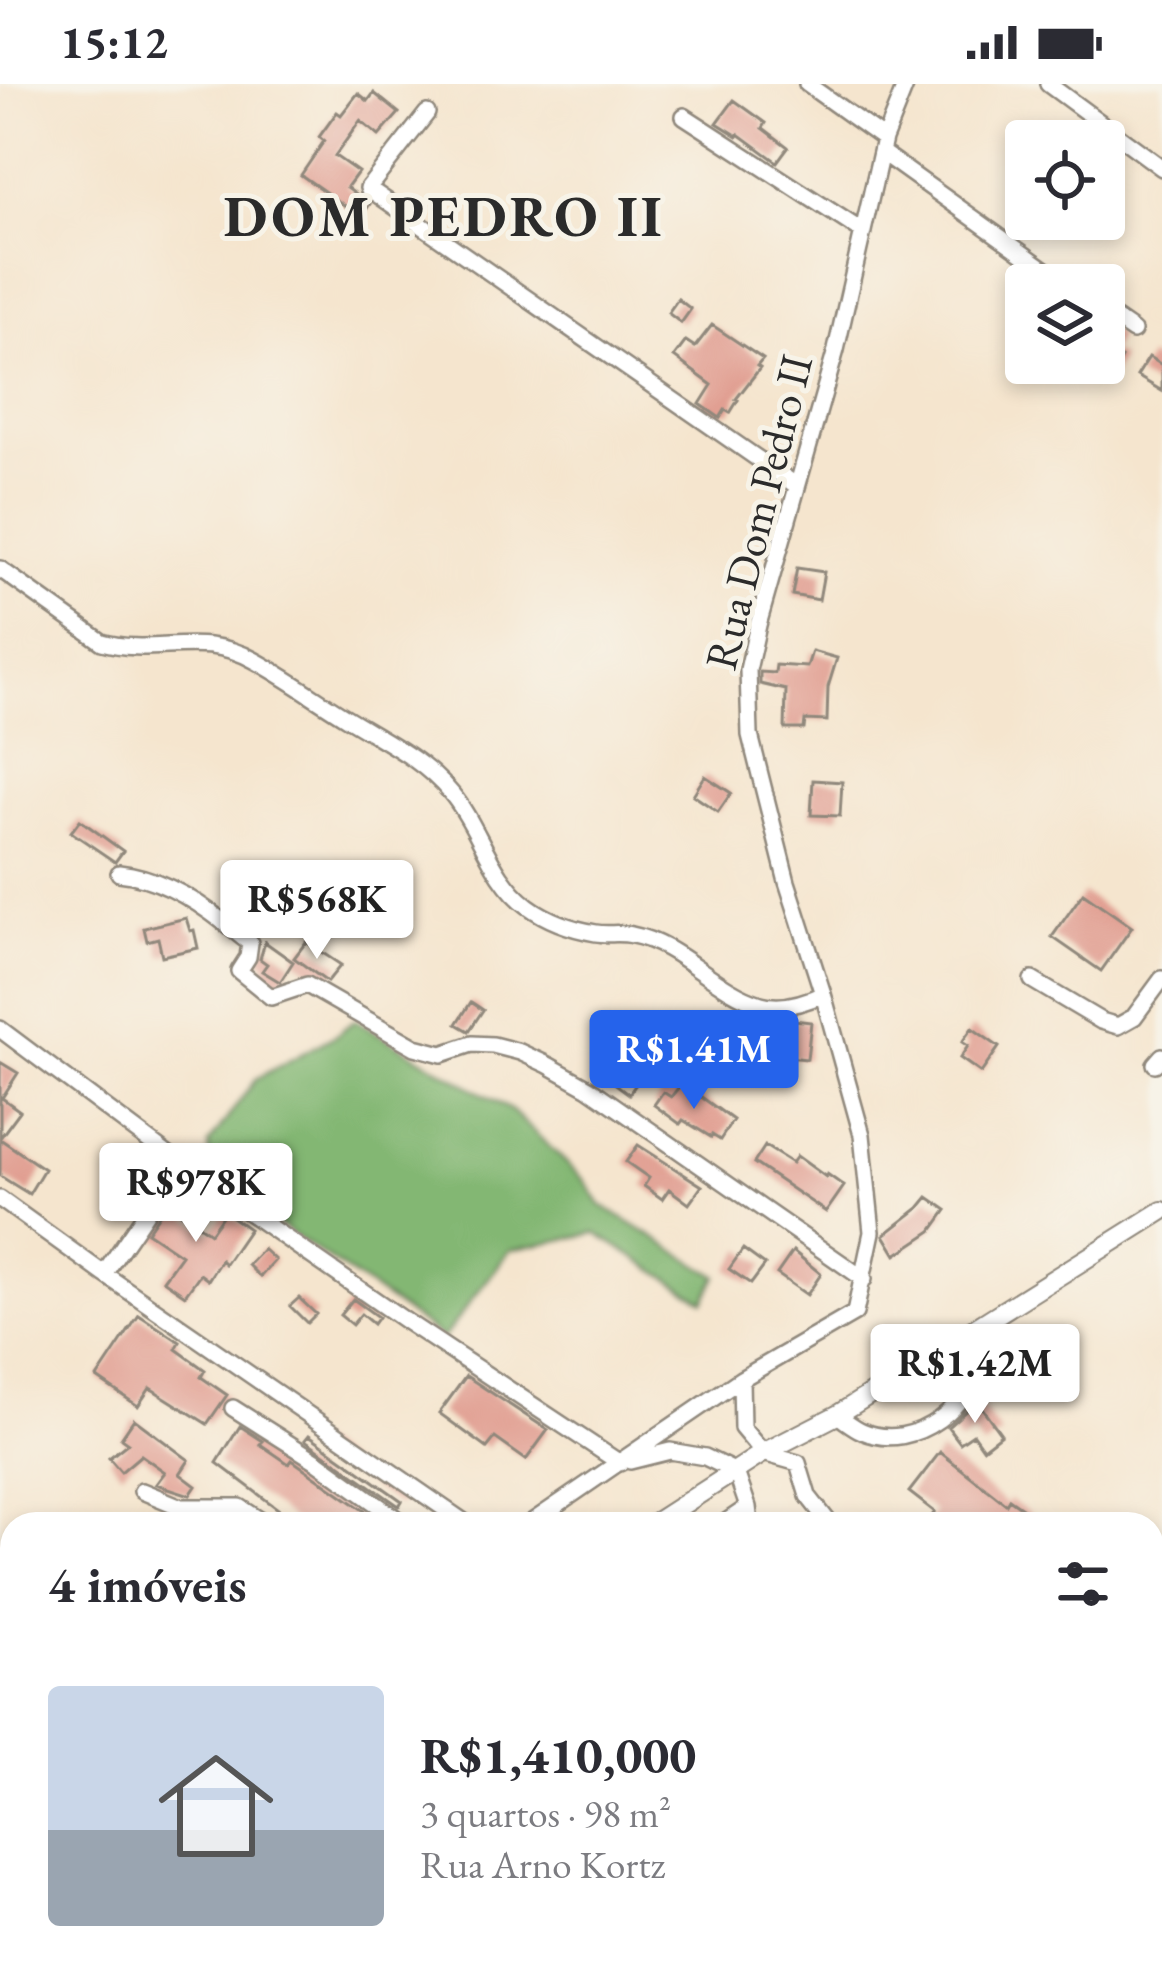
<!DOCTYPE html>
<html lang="pt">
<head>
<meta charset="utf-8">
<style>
	body { margin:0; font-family:"EB Garamond",serif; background:#f2f2f3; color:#2b2b33; height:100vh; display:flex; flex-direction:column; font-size:45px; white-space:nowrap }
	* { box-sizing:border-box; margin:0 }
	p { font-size:39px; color:#7c7c81 }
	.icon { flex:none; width:66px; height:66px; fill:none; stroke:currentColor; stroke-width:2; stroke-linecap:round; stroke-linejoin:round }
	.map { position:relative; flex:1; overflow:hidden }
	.drawer { position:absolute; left:0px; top:1428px; width:1164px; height:468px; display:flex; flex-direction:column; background:#fff; border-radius:36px 36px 0 0; box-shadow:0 6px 18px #0003 }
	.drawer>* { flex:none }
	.fabs { position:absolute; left:1005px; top:36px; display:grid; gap:24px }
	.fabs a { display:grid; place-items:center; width:120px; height:120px; border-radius:12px; background:#fff; box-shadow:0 6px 18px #0003; font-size:60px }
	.price { position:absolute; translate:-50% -102px; padding:0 27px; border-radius:12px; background:#fff; color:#222; font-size:39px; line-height:78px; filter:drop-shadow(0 3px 6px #0008) }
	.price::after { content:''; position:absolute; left:50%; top:72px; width:36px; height:27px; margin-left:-18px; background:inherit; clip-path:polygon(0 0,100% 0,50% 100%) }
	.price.on { background:#2563eb; color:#fff }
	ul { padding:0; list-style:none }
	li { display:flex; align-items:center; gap:36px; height:300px; padding:0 48px }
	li+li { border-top:3px solid #e1e1e2 }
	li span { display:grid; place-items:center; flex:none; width:336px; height:240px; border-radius:12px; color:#555 }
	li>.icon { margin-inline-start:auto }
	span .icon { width:144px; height:144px; fill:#fffc; stroke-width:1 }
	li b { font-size:51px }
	h2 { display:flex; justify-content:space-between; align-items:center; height:144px; padding:0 48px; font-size:51px }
	.status { display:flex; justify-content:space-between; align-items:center; height:84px; padding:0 60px; background:#fff; direction:ltr }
	.status svg { height:33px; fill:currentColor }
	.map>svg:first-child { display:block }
	.forest { fill:#83b773; stroke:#57714f; stroke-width:3 }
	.building { fill:#e19f92 }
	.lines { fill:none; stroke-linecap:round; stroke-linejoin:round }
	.minor-casing { stroke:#90887c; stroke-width:20 }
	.major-casing { stroke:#90887c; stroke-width:22 }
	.minor { stroke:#fff; stroke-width:15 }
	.major { stroke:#fff; stroke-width:18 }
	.labels { text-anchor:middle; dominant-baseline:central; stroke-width:10; stroke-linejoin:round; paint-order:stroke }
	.street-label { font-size:45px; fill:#2b2b2b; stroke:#f7f3e8 }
	.district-label { font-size:57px; font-weight:bold; letter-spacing:3px; fill:#2b2b2b; stroke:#f7f3e8 }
</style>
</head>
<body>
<div class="status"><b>15:12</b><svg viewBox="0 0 49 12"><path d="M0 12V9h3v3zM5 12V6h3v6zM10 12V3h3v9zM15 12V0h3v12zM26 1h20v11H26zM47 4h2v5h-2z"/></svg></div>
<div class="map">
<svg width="1162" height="1896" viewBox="0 0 1162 1896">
	<rect width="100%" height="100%" fill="#f7f3e8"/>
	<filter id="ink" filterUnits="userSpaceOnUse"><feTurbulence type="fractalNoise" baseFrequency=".00833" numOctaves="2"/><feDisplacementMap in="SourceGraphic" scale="24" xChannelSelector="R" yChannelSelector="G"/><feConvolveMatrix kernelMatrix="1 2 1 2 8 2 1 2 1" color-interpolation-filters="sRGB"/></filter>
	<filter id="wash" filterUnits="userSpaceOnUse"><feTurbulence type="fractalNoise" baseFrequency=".004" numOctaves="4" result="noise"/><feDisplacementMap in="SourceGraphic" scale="48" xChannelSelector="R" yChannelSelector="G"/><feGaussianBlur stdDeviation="2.7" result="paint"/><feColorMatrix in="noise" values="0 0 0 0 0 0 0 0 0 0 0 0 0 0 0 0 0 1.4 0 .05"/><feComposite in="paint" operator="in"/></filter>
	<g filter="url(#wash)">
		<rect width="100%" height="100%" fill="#f5e5ce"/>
		<path class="forest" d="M355,936L512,1027L585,1097L601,1121L717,1192L704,1217L596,1149L510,1166L443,1254L210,1093L209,1060L256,995L336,951Z"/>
		<g id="blocks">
			<path class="building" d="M358,9L368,17L374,9L399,29L379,52L360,37L335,72L358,88L347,103L370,120L361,133L301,91L324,57L319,53L337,28L341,31Z
				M734,16L766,39L763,44L788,63L777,78L739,50L738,52L717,39Z
				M678,215L691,225L681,239L668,229Z
				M712,241L763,275L757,282L760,284L736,315L738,316L730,329L725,326L720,334L700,320L712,301L674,273L686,257L695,263Z
				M1104,242L1119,252L1110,268L1121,274L1113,289L1104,284Z
				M1149,273L1162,281V307L1137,292Z
				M797,484L824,488L819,516L792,511Z
				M812,567L837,574L828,603L827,637L805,636L804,645H785L786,606L760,600V588L775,589L776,581L807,583Z
				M705,692L731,709L718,728L693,711Z
				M813,696L842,698L840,732L811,731Z
				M80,736L123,767L115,778L71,748Z
				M373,787L407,811L397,824L364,797Z
				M1083,809L1132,843L1101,887L1052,853Z
				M186,834L190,847L194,846L198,864L162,872L158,854L147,857L144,844Z
				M265,858L293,878L280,898L262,887L267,880L260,875Z
				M306,858L341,881L327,898L294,874Z
				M471,918L483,926L469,947L457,940Z
				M777,934L811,938L807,975L788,973L790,954L775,952Z
				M972,944L999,963L981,989L960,974L968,962L962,958Z
				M631,974L647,985L629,1010L610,996L621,980L625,983Z
				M0,978L18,989L2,1014L20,1027L0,1054Z
				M682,999L733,1036L720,1056L712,1051L711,1053L683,1036L680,1040L654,1021L663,1008L671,1013Z
				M0,1055L44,1085L29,1110L0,1092Z
				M638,1061L702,1102L689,1120L669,1105L662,1115L644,1102L649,1094L626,1078Z
				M765,1062L792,1079L797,1072L826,1093L827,1090L844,1102L826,1128L754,1079Z
				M928,1113L947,1126L932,1147L896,1171L884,1151L919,1124Z
				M167,1119L210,1149L225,1128L249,1145L225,1180L221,1176L208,1196L200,1190L185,1211L163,1196L181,1171L147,1148Z
				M263,1165L275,1176L260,1193L248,1181Z
				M743,1165L765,1181L751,1200L729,1185Z
				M793,1167L821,1190L807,1211L777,1190Z
				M299,1214L316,1230L307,1239L290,1222Z
				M353,1215L378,1233L373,1240L361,1230L352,1241L340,1231Z
				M139,1231L180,1258L176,1265L205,1286L201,1293L227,1311L207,1340L150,1304L138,1322L97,1294Z
				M466,1292L548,1346L526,1376L495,1354L487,1364L439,1329Z
				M977,1317L1001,1350L983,1364L973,1350L960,1359L948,1343Z
				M134,1335L189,1376L180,1390L196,1402L190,1411L156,1400L165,1388L141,1371L121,1388L109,1374L128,1359L121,1354Z
				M240,1342L263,1357L260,1360L289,1380L292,1376L383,1440H298L217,1379Z
				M309,1351L402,1417L399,1422L305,1356Z
				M940,1368L1006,1420L1009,1415L1045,1440H925L935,1428L909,1408Z
				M12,1616V1698L0,1715V1633Z
				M601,1884H683L675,1896H618Z
				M815,1884H854L845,1896H806Z
				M979,1884H1057L1049,1896H971Z"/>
		</g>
	</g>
	<g filter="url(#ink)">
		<use href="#blocks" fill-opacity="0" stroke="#90887c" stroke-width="3"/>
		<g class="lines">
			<defs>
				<path id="minor" d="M807,0L884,55
					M1048,0L1162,84
					M427,29L368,104L797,402
					M684,32L863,148
					M881,68L1067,201
					M1104,227L1133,247
					M0,485L102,558C155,573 200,546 254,576C286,593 316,615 347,634C384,657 423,675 451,709C480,743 490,794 528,822C547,836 572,845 596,849C608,851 620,848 632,851C680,860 714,906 761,920C782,926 804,919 823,910
					M119,789C158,793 196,816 226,840C234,846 241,853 250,859L248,873L239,887L271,913L307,901L415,963L442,970L472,960L493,961L520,968L548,981L589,1004L864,1195
					M1032,896L1101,937L1118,942L1134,933L1162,895
					M0,945L196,1092L407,1238L620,1379
					M1155,980L1162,972
					M0,1115L104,1190L467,1440
					M104,1190L180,1079
					M741,1295L742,1344L763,1369L798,1379L808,1412L830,1440
					M233,1324L318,1378L404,1440
					M837,1331C845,1336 853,1343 862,1347C916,1370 973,1319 985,1268C987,1259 986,1248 986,1239
					M630,1377L670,1367L705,1373L736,1388L748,1423L750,1440
					M142,1407L181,1423H240L266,1440
					M529,1440L741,1295L855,1229L872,1148L862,1051L823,910L787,798L750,651L748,586L758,541L836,266L884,55L906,0
					M723,1440L748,1423
					M1152,1691L1162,1697
					M0,1843L12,1834
					M1152,1875L1162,1882
					M575,1884L592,1896
					M871,1884L888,1896
					M127,1896L136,1884
					M546,1896L554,1884"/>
				<path id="major" d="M653,1440L763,1369L837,1331L1162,1127
					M34,1896L48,1884"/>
			</defs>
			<use href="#minor" class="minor-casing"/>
			<use href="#major" class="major-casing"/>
			<use href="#minor" class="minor"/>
			<use href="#major" class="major"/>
		</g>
	</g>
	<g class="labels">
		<g class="street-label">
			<text transform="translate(758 428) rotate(-76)">Rua Dom Pedro II</text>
		</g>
		<g class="district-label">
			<text x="444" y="132">DOM PEDRO II</text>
		</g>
	</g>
</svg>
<div class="fabs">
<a><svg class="icon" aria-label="locate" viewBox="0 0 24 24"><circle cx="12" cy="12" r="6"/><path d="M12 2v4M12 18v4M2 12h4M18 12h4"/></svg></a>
<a><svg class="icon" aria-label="layers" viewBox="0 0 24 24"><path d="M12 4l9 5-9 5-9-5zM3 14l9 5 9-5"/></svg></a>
</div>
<b class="price" style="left:317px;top:878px">R$568K</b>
<b class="price on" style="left:694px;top:1028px">R$1.41M</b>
<b class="price" style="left:196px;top:1161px">R$978K</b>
<b class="price" style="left:975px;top:1342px">R$1.42M</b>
<section class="drawer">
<h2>4 imóveis<svg class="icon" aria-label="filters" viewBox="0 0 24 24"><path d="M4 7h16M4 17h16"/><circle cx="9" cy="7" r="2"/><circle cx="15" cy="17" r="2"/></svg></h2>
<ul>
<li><span style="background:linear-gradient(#c9d6e8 60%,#9aa5b1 0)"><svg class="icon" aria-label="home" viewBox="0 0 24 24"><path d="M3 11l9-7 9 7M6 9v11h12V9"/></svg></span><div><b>R$1,410,000</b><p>3 quartos · 98 m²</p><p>Rua Arno Kortz</p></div></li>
</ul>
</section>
</div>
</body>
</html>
